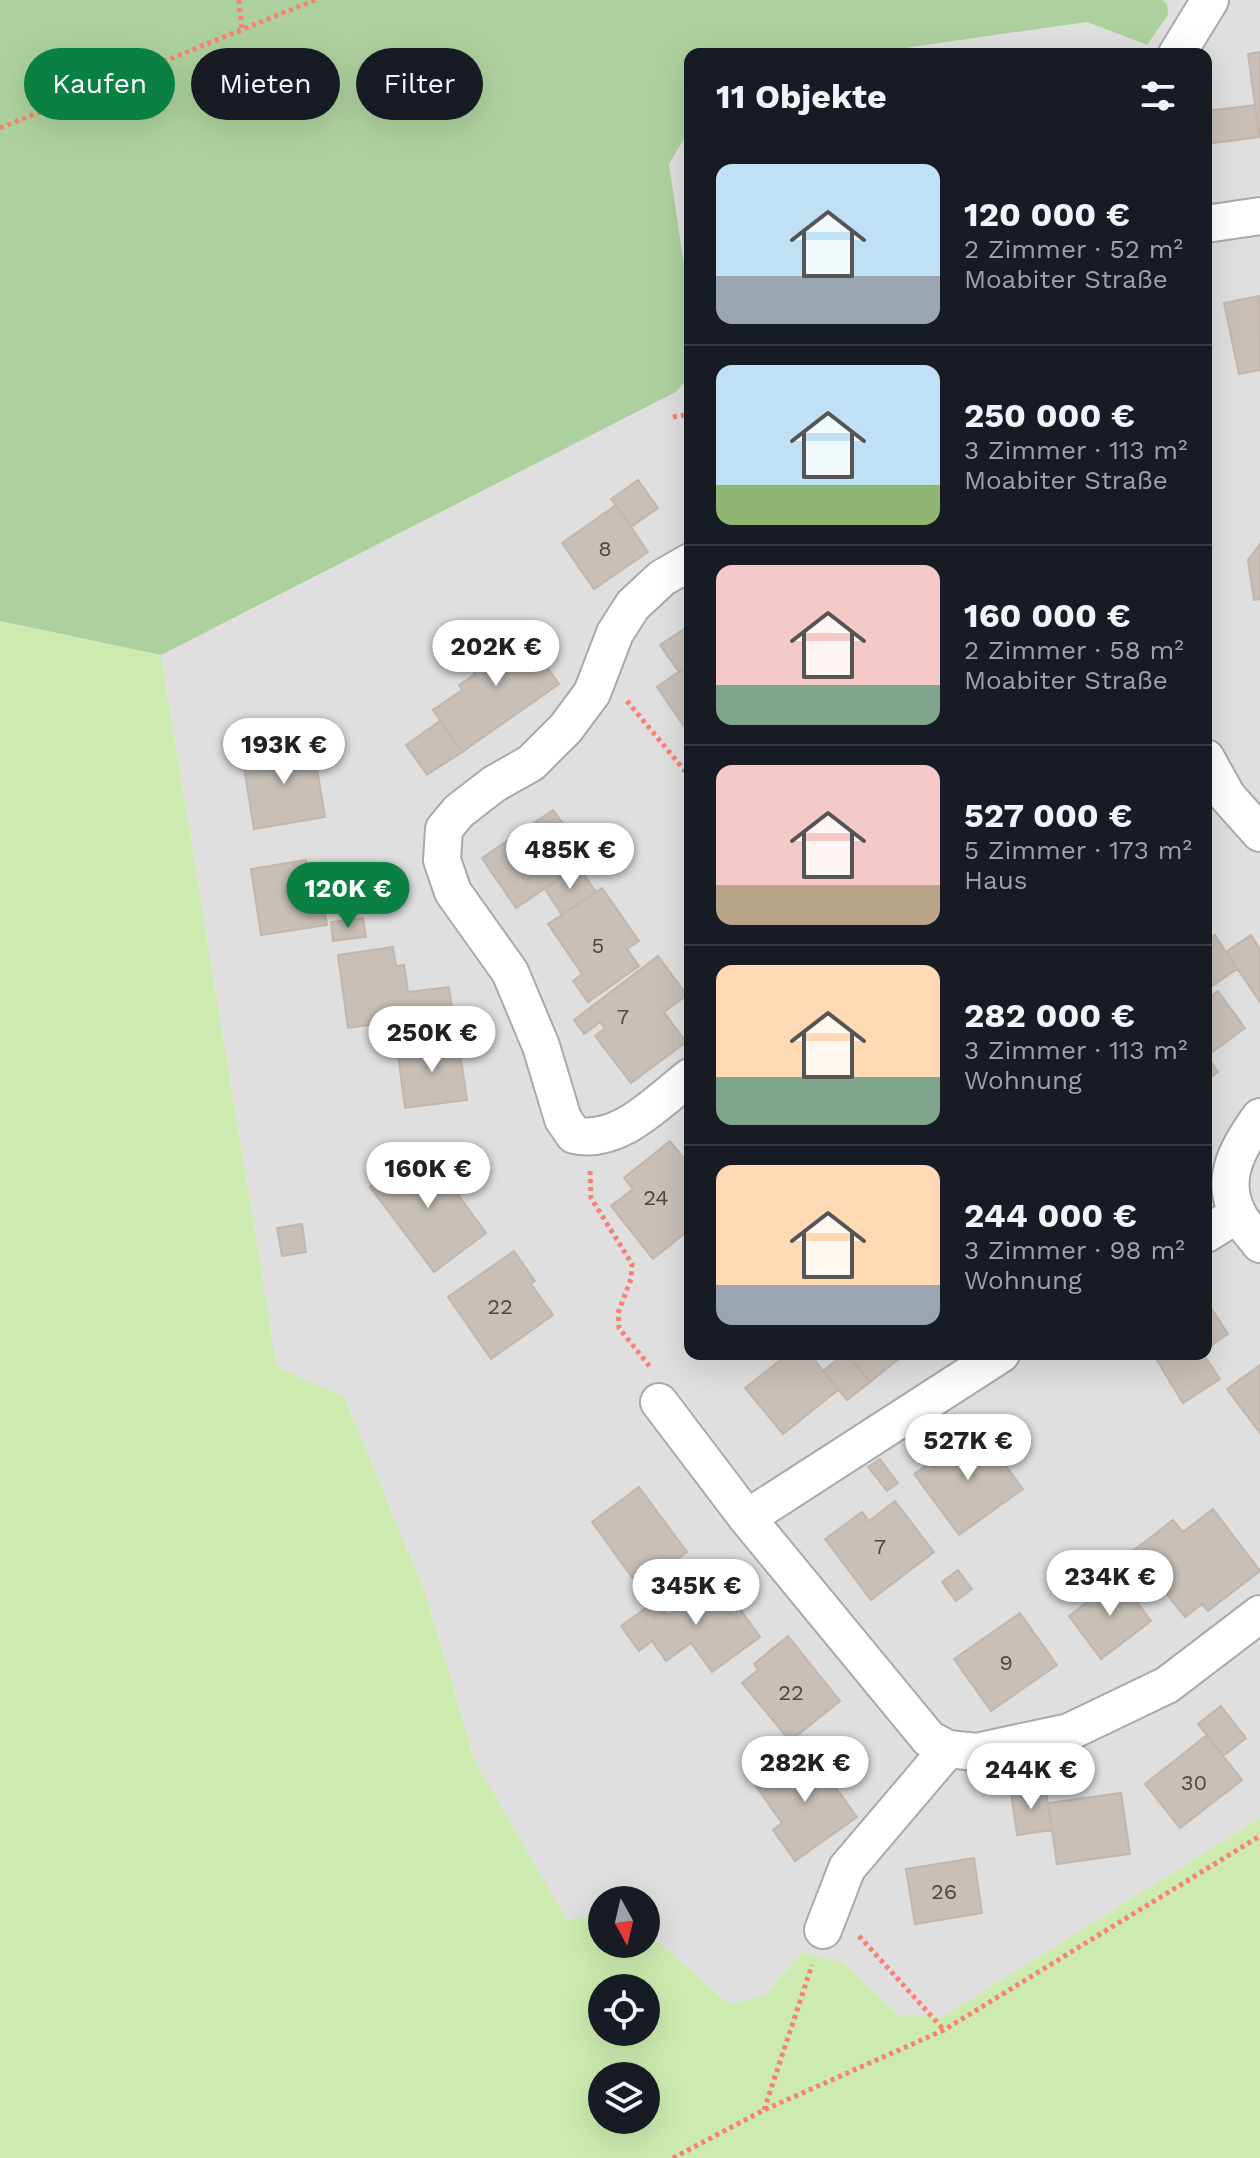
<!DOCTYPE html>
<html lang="de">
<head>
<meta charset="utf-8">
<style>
	body { margin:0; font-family:"Work Sans",sans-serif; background:#242831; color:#f1f3f6; height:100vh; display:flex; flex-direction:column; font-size:30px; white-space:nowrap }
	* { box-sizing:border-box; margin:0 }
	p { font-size:26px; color:#9ea1a6 }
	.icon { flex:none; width:44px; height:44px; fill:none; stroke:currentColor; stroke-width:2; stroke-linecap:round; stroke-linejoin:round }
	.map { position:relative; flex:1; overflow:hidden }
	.panel { position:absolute; left:684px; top:48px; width:528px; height:1312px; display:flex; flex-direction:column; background:#171b24; border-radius:16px; box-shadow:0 8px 32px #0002 }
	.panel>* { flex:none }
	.guide { position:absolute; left:24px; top:48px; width:540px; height:72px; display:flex; gap:16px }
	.needle { width:52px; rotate:172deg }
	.tools { position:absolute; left:588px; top:1886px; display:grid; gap:16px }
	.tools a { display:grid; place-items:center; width:72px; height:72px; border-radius:50%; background:#171b24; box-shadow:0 8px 32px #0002; font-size:40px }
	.price { position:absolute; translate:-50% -68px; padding:0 18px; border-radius:28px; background:#fff; color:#222; font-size:26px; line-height:52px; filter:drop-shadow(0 2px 4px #0008) }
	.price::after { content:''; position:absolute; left:50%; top:48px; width:24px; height:18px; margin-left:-12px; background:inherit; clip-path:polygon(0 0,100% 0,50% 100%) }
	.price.current { background:#0b8043; color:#fff }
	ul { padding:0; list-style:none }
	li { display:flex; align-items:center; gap:24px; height:200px; padding:0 32px }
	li+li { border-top:2px solid #363941 }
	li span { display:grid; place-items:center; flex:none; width:224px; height:160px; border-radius:16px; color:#555 }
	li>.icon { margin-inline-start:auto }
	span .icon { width:96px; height:96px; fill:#fffc; stroke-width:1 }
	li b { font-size:34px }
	h2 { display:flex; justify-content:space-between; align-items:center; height:96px; padding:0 32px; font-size:34px }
	.tag { padding:0 28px; border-radius:36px; background:#171b24; box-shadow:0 8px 32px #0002; font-size:28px; line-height:72px }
	.tag.current { background:#0b8043; color:#fff }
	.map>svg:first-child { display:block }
	.residential { fill:#e0dfdf }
	.grass { fill:#cdebb0; fill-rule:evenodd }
	.forest { fill:#add19e }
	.building { fill:#c7bfb8; stroke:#c4b6ab; stroke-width:2 }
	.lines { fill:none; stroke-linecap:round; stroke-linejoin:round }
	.minor-casing { stroke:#a9a9a9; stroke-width:40 }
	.path { stroke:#fa8072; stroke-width:5; stroke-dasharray:4 4; stroke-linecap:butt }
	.minor { stroke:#fff; stroke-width:36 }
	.labels { text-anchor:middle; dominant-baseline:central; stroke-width:6; stroke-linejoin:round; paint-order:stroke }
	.number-label { font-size:22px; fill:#4b4948 }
</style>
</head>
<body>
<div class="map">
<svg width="1260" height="2158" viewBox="0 0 1260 2158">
	<rect width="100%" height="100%" fill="#f2efe9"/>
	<path class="residential" d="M1163,0H1260V1818L942,2017L899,2015L842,1962L802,1952L766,1995L729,2004L646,1931V1900H602V1914L567,1920L475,1761L426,1594L344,1397L277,1368L161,655L676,392L690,376V1354H1206V54H881L912,47L1087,22L1146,45L1167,4Z
		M690,129V305L669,164Z"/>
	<path class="grass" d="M0,621L161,655L277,1367L344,1397L426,1594L475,1761L567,1920L602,1914V1944H646V1931L729,2004L766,1995L802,1952L842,1962L899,2015L942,2017L1260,1818V2158H0ZM602,1988H646V2032H602ZM602,2076H646V2120H602Z"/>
	<path class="forest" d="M0,0H1163L1167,4L1168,15L1147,45L1087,22L912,47L881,54H690V129L669,164L690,305V376L676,392L161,655L0,621Z"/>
	<path class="building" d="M1260,52V134H1259L1248,54Z
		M1255,105L1259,137L1206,144V111Z
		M1259,296L1260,370L1239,374L1224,303Z
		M638,480L658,508L631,527L611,499Z
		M616,505L648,552L594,589L562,543Z
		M1260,544V599L1254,600L1248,560Z
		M516,624L559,684L462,752L433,710L462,690L459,685L475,674L465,660Z
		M687,627L690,631V664L679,672L660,645Z
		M690,664V735L657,687Z
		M440,721L462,752L427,775L406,745Z
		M313,744L325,817L254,829L242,756Z
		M553,810L568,830L562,834L582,863L516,908L482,858Z
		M306,860L309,878L319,876L327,925L261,935L251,869Z
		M578,866L596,892L562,915L545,889Z
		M602,888L639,941L627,949L639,966L588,1002L573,981L582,974L548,924Z
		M363,918L366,937L333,941L331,922Z
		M1215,935L1237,969L1208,989L1206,941Z
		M1251,935L1260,949V1002L1226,952Z
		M393,947L396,966L404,965L408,992L449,987L453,1014L348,1028L338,955Z
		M658,956L687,995L664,1012L686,1042L631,1083L595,1036L605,1028L600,1022L584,1034L574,1020Z
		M1218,991L1245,1028L1207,1056L1218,1072L1206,1081V1000Z
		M466,1012L469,1038L428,1043L425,1018Z
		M458,1039L467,1100L405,1108L397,1047Z
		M670,1141L690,1166V1229L653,1259L611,1206L633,1189L624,1178Z
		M423,1147L486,1233L434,1272L370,1187Z
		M302,1224L306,1252L282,1256L277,1228Z
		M514,1251L535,1281L531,1284L553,1315L491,1359L448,1297Z
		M1206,1300L1228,1334L1206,1349Z
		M788,1354H810L838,1390L783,1434L745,1388Z
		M844,1354H847L870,1382L847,1400L823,1371Z
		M847,1354H905L870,1382Z
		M1153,1354H1203L1220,1379L1183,1403Z
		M1260,1365V1433L1227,1389Z
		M978,1428L1023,1489L959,1535L914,1474Z
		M880,1459L898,1483L887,1491L868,1467Z
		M639,1487L687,1552L639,1587L592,1522Z
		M895,1501L934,1552L871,1600L825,1539L862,1512L869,1521Z
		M1213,1509L1260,1571L1208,1611L1202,1604L1185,1617L1133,1551L1173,1520L1183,1532Z
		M958,1570L972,1589L956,1601L942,1582Z
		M1119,1578L1151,1621L1101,1659L1069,1616Z
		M719,1579L760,1637L712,1672L691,1643L666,1661L652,1641L639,1651L621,1626L657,1600L668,1615Z
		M1020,1613L1057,1665L991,1711L954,1659Z
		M788,1636L840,1701L790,1741L742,1683L758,1670L754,1664Z
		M1221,1706L1246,1738L1223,1756L1198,1724Z
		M1207,1735L1242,1780L1180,1828L1145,1784Z
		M807,1748L857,1817L795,1861L773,1830L782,1823L755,1785Z
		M1045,1786L1052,1830L1017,1835L1011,1792Z
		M1121,1793L1130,1854L1057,1864L1048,1803Z
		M974,1858L982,1913L915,1924L906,1869Z"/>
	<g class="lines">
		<defs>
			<path id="minor" d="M1177,54L1210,0
				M1206,224L1260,216
				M690,562L662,578L633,605L615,633L592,693L566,728L531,763L494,784L459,811L444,829L442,860L453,892L510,972L541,1046L563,1119L574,1135C619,1145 656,1103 690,1077
				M1206,758L1227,796L1260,833
				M1260,1117C1239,1146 1219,1178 1238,1214C1243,1225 1253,1234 1260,1244
				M1206,1234L1238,1214
				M659,1402L747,1518L929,1739L948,1749L976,1752L1069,1732L1167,1685L1260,1614
				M747,1518L1001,1354
				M823,1930L847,1868L948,1749"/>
		</defs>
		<use href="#minor" class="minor-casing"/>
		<path class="path" d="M239,0L242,31
			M0,128L315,0
			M673,417L690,414
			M627,701L690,777
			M590,1171L591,1198L632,1264L631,1279L618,1313L619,1328L651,1368
			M859,1936L944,2030
			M764,2110L812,1965
			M673,2158L764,2110L944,2030L1260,1836"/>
		<use href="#minor" class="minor"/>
	</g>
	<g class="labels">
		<g class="number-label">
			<text x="605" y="548">8</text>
			<text x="598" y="945">5</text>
			<text x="623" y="1016">7</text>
			<text x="656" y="1197">24</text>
			<text x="500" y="1306">22</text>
			<text x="880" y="1546">7</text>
			<text x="1006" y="1662">9</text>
			<text x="791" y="1692">22</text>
			<text x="1194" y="1782">30</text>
			<text x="944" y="1891">26</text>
		</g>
	</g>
</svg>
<div class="tools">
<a><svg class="needle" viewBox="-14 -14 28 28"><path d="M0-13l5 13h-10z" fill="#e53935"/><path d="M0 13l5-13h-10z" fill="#9ea1a6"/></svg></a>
<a><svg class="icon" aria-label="locate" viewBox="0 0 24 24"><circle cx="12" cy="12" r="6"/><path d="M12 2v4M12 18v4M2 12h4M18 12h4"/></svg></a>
<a><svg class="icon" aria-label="layers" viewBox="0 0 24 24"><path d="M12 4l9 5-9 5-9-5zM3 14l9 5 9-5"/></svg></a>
</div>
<b class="price" style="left:496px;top:688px">202K €</b>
<b class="price" style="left:284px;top:786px">193K €</b>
<b class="price" style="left:570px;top:891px">485K €</b>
<b class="price current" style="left:348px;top:930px">120K €</b>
<b class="price" style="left:432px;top:1074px">250K €</b>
<b class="price" style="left:428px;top:1210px">160K €</b>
<b class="price" style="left:968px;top:1482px">527K €</b>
<b class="price" style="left:1110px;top:1618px">234K €</b>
<b class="price" style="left:696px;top:1627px">345K €</b>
<b class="price" style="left:805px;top:1804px">282K €</b>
<b class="price" style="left:1031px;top:1811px">244K €</b>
<div class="guide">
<a class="tag current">Kaufen</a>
<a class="tag">Mieten</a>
<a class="tag">Filter</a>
</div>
<section class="panel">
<h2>11 Objekte<svg class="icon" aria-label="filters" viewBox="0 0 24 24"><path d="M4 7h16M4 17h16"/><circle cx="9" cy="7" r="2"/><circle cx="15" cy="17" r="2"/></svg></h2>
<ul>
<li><span style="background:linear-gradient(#bfe0f5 70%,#9aa5b1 0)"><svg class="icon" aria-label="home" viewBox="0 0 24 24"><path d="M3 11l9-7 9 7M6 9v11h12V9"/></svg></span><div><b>120 000 €</b><p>2 Zimmer · 52 m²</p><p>Moabiter Straße</p></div></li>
<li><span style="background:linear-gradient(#bfe0f5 75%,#8fb573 0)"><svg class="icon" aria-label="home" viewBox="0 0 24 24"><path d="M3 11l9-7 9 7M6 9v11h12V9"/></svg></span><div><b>250 000 €</b><p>3 Zimmer · 113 m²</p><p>Moabiter Straße</p></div></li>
<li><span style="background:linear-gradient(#f6c9c9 75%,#7fa58c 0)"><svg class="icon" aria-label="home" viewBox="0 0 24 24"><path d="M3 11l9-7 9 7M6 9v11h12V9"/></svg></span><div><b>160 000 €</b><p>2 Zimmer · 58 m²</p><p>Moabiter Straße</p></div></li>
<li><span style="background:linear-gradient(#f6c9c9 75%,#b9a48a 0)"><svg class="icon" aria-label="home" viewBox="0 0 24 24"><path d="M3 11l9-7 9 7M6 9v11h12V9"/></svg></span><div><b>527 000 €</b><p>5 Zimmer · 173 m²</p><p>Haus</p></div></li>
<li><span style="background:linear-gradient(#ffd9b3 70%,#7fa58c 0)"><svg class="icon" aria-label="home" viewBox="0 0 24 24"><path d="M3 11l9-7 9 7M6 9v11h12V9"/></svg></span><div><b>282 000 €</b><p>3 Zimmer · 113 m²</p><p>Wohnung</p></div></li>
<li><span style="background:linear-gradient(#ffd9b3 75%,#9aa5b1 0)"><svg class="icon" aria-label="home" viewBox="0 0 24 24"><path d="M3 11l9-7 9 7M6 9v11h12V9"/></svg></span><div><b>244 000 €</b><p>3 Zimmer · 98 m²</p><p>Wohnung</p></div></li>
</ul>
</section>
</div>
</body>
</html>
